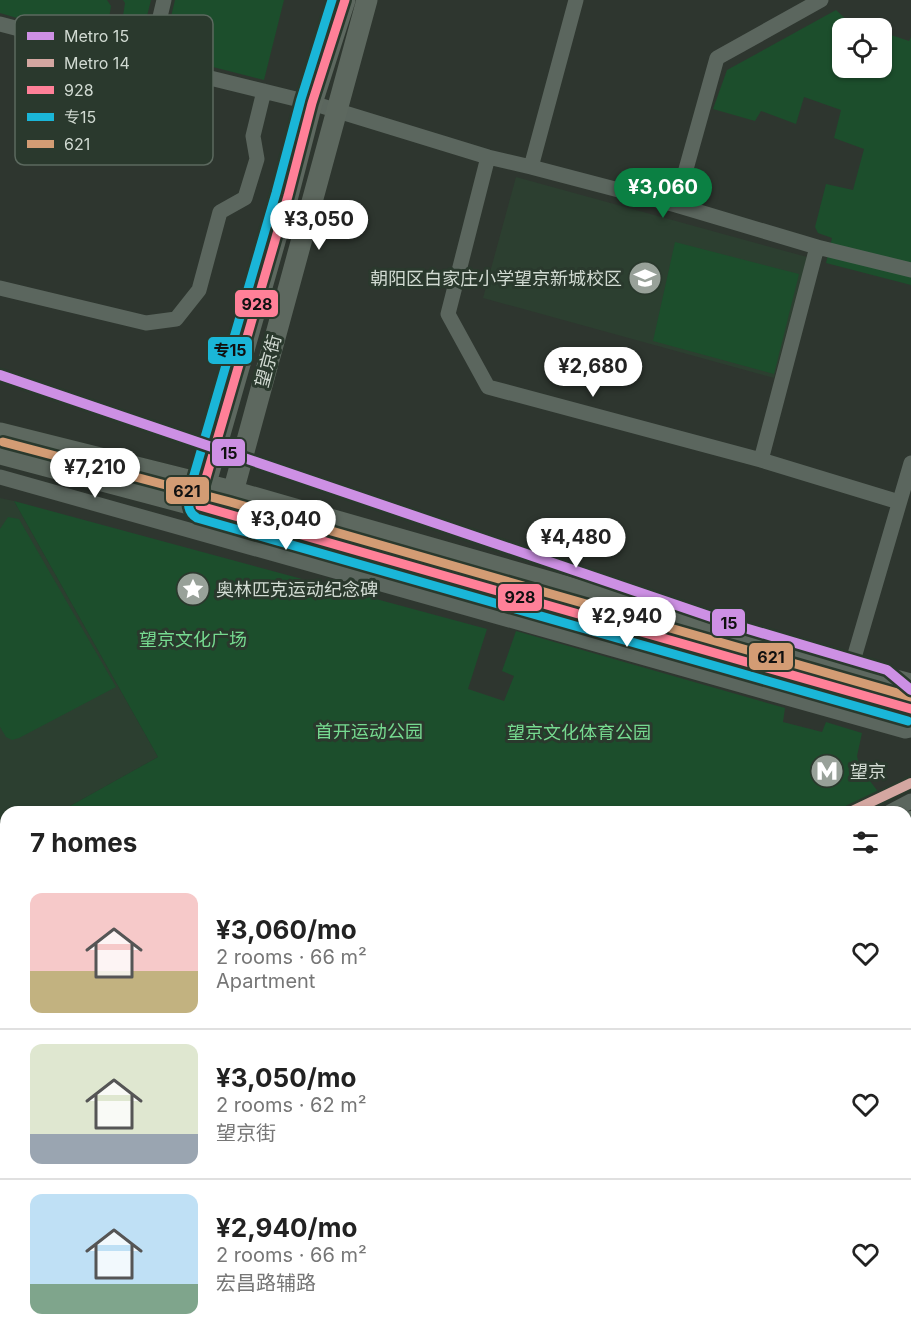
<!DOCTYPE html>
<html lang="en">
<head>
<meta charset="utf-8">
<style>
	body { margin:0; font-family:Inter,"Noto Sans SC",sans-serif; background:#f6f6f6; color:#222; height:100vh; display:flex; flex-direction:column; font-size:22px; white-space:nowrap }
	* { box-sizing:border-box; margin:0 }
	p { font-size:20px; color:#767676 }
	.icon { flex:none; width:33px; height:33px; fill:none; stroke:currentColor; stroke-width:2; stroke-linecap:round; stroke-linejoin:round }
	.map { position:relative; flex:1; overflow:hidden }
	.side { position:absolute; left:0px; top:806px; width:912px; height:536px; display:flex; flex-direction:column; background:#fff; border-radius:18px 18px 0 0; box-shadow:0 2px 4px #0004 }
	.side>* { flex:none }
	.buttons { position:absolute; left:832px; top:18px; display:grid; gap:12px }
	.buttons a { display:grid; place-items:center; width:60px; height:60px; border-radius:12px; background:#fff; box-shadow:0 2px 4px #0004; font-size:30px }
	.price { position:absolute; translate:-50% -51px; padding:0 14px; border-radius:21px; background:#fff; color:#222; font-size:20px; line-height:39px; filter:drop-shadow(0 2px 3px #0008) }
	.price::after { content:''; position:absolute; left:50%; top:36px; width:18px; height:14px; margin-left:-9px; background:inherit; clip-path:polygon(0 0,100% 0,50% 100%) }
	.price.selected { background:#0b8043; color:#fff }
	ul { padding:0; list-style:none }
	li { display:flex; align-items:center; gap:18px; height:150px; padding:0 30px }
	li+li { border-top:2px solid #e0e0e0 }
	li span { display:grid; place-items:center; flex:none; width:168px; height:120px; border-radius:12px; color:#555 }
	li>.icon { margin-inline-start:auto }
	span .icon { width:72px; height:72px; fill:#fffc; stroke-width:1 }
	li b { font-size:26px }
	h2 { display:flex; justify-content:space-between; align-items:center; height:72px; padding:0 30px; font-size:26px }
	.map>svg:first-child { display:block }
	.built { fill:#2c3f30 }
	.green { fill:#1c4e2c }
	.lines { fill:none; stroke-linecap:round; stroke-linejoin:round }
	.street { stroke:#5b665e; stroke-width:15 }
	.secondary { stroke:#5d685f; stroke-width:21 }
	.primary { stroke:#626f65; stroke-width:22 }
	.bus-1-casing { stroke:#2a392d; stroke-width:14 }
	.bus-2-casing { stroke:#2a392d; stroke-width:14 }
	.bus-3-casing { stroke:#2a392d; stroke-width:14 }
	.bus-1 { stroke:#ff8098; stroke-width:9 }
	.bus-2 { stroke:#1ab6d8; stroke-width:9 }
	.bus-3 { stroke:#d39c74; stroke-width:9 }
	.metro-1-casing { stroke:#2a392d; stroke-width:15 }
	.metro-2-casing { stroke:#2a392d; stroke-width:15 }
	.metro-1 { stroke:#cd90e4; stroke-width:10 }
	.metro-2 { stroke:#d4a7a1; stroke-width:10 }
	.labels { text-anchor:middle; dominant-baseline:central; stroke-width:6; stroke-linejoin:round; paint-order:stroke }
	.poi-label { font-size:18px; fill:#d1dad2; stroke:#2a392d; text-anchor:start }
	.street-label { font-size:18px; fill:#d1dad2; stroke:#2a392d }
	.park-label { font-size:18px; fill:#76da90; stroke:#2a392d }
	.key { fill:#2a392d; stroke:#5c695f; stroke-width:1.5 }
	.key-label { font-size:16px; fill:#d1dad2 }
	.line-badge { stroke:#2a392d; stroke-width:2 }
	.pale-badge-label { font-size:16px; text-anchor:middle; font-weight:bold; fill:#111 }
</style>
</head>
<body>
<div class="map">
<svg width="911" height="1340" viewBox="0 0 911 1340">
	<rect width="100%" height="100%" fill="#2e362f"/>
	<path class="built" d="M516,177L807,257L774,378L483,298Z
		M0,498L14,501L158,757L61,811L6,812V900L0,889Z"/>
	<path class="green" d="M0,0H107L111,6L105,44L0,13Z
		M123,0H151L139,48L119,42L125,3Z
		M175,0H284L264,80L162,54Z
		M836,10L850,23L869,28H843V68H882V32L909,41L911,37V285L826,263L832,238L818,233L815,227L826,184L853,190L864,149L834,138L841,110L804,97L796,124L761,111L755,121L713,109L727,70Z
		M675,242L799,274L774,374L653,341Z
		M14,501L487,629L468,689L504,701L514,676L502,671L516,631L785,708L783,722L822,732L826,722L862,733L857,756L860,768L883,798L856,812H486L481,808L479,812L61,811L158,757Z
		M8,517L19,519L116,687L19,738L12,740L6,737L0,727V529Z
		M763,1335H866L868,1340H765Z"/>
	<g class="lines">
		<path class="street" d="M0,24L149,63L312,103L488,157L531,167L676,205L817,247L761,460
			M149,63L164,0
			M488,157L448,314L488,387L761,460L899,502
			M531,167L576,0
			M676,205L717,58L821,0
			M817,247L911,270
			M0,288L146,323L176,319L199,290L220,212L245,198L257,159L253,136L264,91
			M0,477L905,731L911,730
			M851,668L911,463
			M890,812L911,801
			M906,894L911,892
			M0,921L6,932
			M159,1335L162,1340
			M232,1335L235,1340
			M406,1335L409,1340
			M644,1335L646,1340
			M892,1335L894,1340
			M587,1340L598,1335"/>
		<path class="secondary" d="M0,433L232,491L851,668L911,684
			M0,454L227,514L911,709
			M202,497L288,196L312,103L345,0
			M230,503L367,0
			M0,971L6,982
			M0,1008L6,1020
			M190,1335L194,1340
			M210,1335L214,1340"/>
		<path class="primary" d="M906,824L911,822
			M906,875L911,873
			M0,1284L6,1281
			M0,1334L6,1331"/>
		<defs>
			<path id="bus-1" d="M345,0L312,103L288,196L204,485L200,506L911,709"/>
			<path id="bus-2" d="M332,0L301,99L276,193L192,482C190,495 183,510 197,518L908,721"/>
			<path id="bus-3" d="M3,442L230,502L911,697"/>
		</defs>
		<use href="#bus-1" class="bus-1-casing"/>
		<use href="#bus-2" class="bus-2-casing"/>
		<use href="#bus-3" class="bus-3-casing"/>
		<use href="#bus-1" class="bus-1"/>
		<use href="#bus-2" class="bus-2"/>
		<use href="#bus-3" class="bus-3"/>
		<defs>
			<path id="metro-1" d="M0,375L738,626L887,670L911,690"/>
			<path id="metro-2" d="M850,812L911,783"/>
		</defs>
		<use href="#metro-1" class="metro-1-casing"/>
		<use href="#metro-2" class="metro-2-casing"/>
		<use href="#metro-1" class="metro-1"/>
		<use href="#metro-2" class="metro-2"/>
	</g>
	<defs>
		<symbol id="school-disc" viewBox="-11 -11 22 22"><circle r="9.5" fill="#98a199" stroke="#2a392d"/><path d="M0-5L7-2L0 1L-7-2ZM-4 1L0 2.5L4 1V4Q0 6-4 4Z" fill="#fff"/></symbol>
		<symbol id="sight-disc" viewBox="-11 -11 22 22"><circle r="9.5" fill="#98a199" stroke="#2a392d"/><path d="M0-6L1.8-2.2L6-1.7L2.9 1.2L3.7 5.4L0 3.3L-3.7 5.4L-2.9 1.2L-6-1.7L-1.8-2.2Z" fill="#fff"/></symbol>
		<symbol id="metro-disc" viewBox="-11 -11 22 22"><circle r="9.5" fill="#98a199" stroke="#2a392d"/><path d="M-5.5 5V-5H-3L0 0L3-5H5.5V5H3V-.5L0 4L-3-.5V5Z" fill="#fff"/></symbol>
	</defs>
	<g fill-rule="evenodd">
		<use href="#school-disc" x="626" y="259" width="38" height="38"/>
		<use href="#sight-disc" x="174" y="570" width="38" height="38"/>
		<use href="#metro-disc" x="808" y="752" width="38" height="38"/>
	</g>
	<g class="labels">
		<g class="poi-label">
			<text x="622" y="278" text-anchor="end">朝阳区白家庄小学望京新城校区</text>
			<text x="216" y="589">奥林匹克运动纪念碑</text>
			<text x="850" y="771">望京</text>
		</g>
		<g class="street-label">
			<text transform="translate(268 361) rotate(-75)">望京街</text>
		</g>
		<g class="park-label">
			<text x="193" y="639">望京文化广场</text>
			<text x="369" y="731">首开运动公园</text>
			<text x="579" y="732">望京文化体育公园</text>
		</g>
	</g>
	<rect x="15" y="15" width="198" height="150" rx="9" class="key"/>
	<rect x="27" y="32" width="27" height="8" fill="#cd90e4"/>
	<rect x="27" y="59" width="27" height="8" fill="#d4a7a1"/>
	<rect x="27" y="86" width="27" height="8" fill="#ff8098"/>
	<rect x="27" y="113" width="27" height="8" fill="#1ab6d8"/>
	<rect x="27" y="140" width="27" height="8" fill="#d39c74"/>
	<g class="key-label">
		<text x="64" y="42">Metro 15</text>
		<text x="64" y="69">Metro 14</text>
		<text x="64" y="96">928</text>
		<text x="64" y="123">专15</text>
		<text x="64" y="150">621</text>
	</g>
	<g class="line-badge">
		<rect x="234" y="289" width="45" height="29" rx="6" fill="#ff8098"/>
		<rect x="207" y="336" width="46" height="29" rx="6" fill="#1ab6d8"/>
		<rect x="211" y="438" width="35" height="29" rx="6" fill="#cd90e4"/>
		<rect x="165" y="476" width="45" height="29" rx="6" fill="#d39c74"/>
		<rect x="497" y="583" width="46" height="29" rx="6" fill="#ff8098"/>
		<rect x="711" y="608" width="35" height="29" rx="6" fill="#cd90e4"/>
		<rect x="748" y="642" width="46" height="29" rx="6" fill="#d39c74"/>
	</g>
	<g class="pale-badge-label">
		<text x="257" y="310">928</text>
		<text x="230" y="356">专15</text>
		<text x="229" y="459">15</text>
		<text x="187" y="497">621</text>
		<text x="520" y="603">928</text>
		<text x="729" y="629">15</text>
		<text x="771" y="663">621</text>
	</g>
</svg>
<div class="buttons">
<a><svg class="icon" aria-label="locate" viewBox="0 0 24 24"><circle cx="12" cy="12" r="6"/><path d="M12 2v4M12 18v4M2 12h4M18 12h4"/></svg></a>
</div>
<b class="price selected" style="left:663px;top:219px">¥3,060</b>
<b class="price" style="left:319px;top:251px">¥3,050</b>
<b class="price" style="left:593px;top:398px">¥2,680</b>
<b class="price" style="left:95px;top:499px">¥7,210</b>
<b class="price" style="left:286px;top:551px">¥3,040</b>
<b class="price" style="left:576px;top:569px">¥4,480</b>
<b class="price" style="left:627px;top:648px">¥2,940</b>
<section class="side">
<h2>7 homes<svg class="icon" aria-label="filters" viewBox="0 0 24 24"><path d="M4 7h16M4 17h16"/><circle cx="9" cy="7" r="2"/><circle cx="15" cy="17" r="2"/></svg></h2>
<ul>
<li><span style="background:linear-gradient(#f6c9c9 65%,#c2b280 0)"><svg class="icon" aria-label="home" viewBox="0 0 24 24"><path d="M3 11l9-7 9 7M6 9v11h12V9"/></svg></span><div><b>¥3,060/mo</b><p>2 rooms · 66 m²</p><p>Apartment</p></div><svg class="icon" aria-label="heart" viewBox="0 0 24 24"><path d="M12 20l-8-8c-3-5 5-10 8-4 3-6 11-1 8 4z"/></svg></li>
<li><span style="background:linear-gradient(#dfe7d0 75%,#9aa5b1 0)"><svg class="icon" aria-label="home" viewBox="0 0 24 24"><path d="M3 11l9-7 9 7M6 9v11h12V9"/></svg></span><div><b>¥3,050/mo</b><p>2 rooms · 62 m²</p><p>望京街</p></div><svg class="icon" aria-label="heart" viewBox="0 0 24 24"><path d="M12 20l-8-8c-3-5 5-10 8-4 3-6 11-1 8 4z"/></svg></li>
<li><span style="background:linear-gradient(#bfe0f5 75%,#7fa58c 0)"><svg class="icon" aria-label="home" viewBox="0 0 24 24"><path d="M3 11l9-7 9 7M6 9v11h12V9"/></svg></span><div><b>¥2,940/mo</b><p>2 rooms · 66 m²</p><p>宏昌路辅路</p></div><svg class="icon" aria-label="heart" viewBox="0 0 24 24"><path d="M12 20l-8-8c-3-5 5-10 8-4 3-6 11-1 8 4z"/></svg></li>
</ul>
</section>
</div>
</body>
</html>
